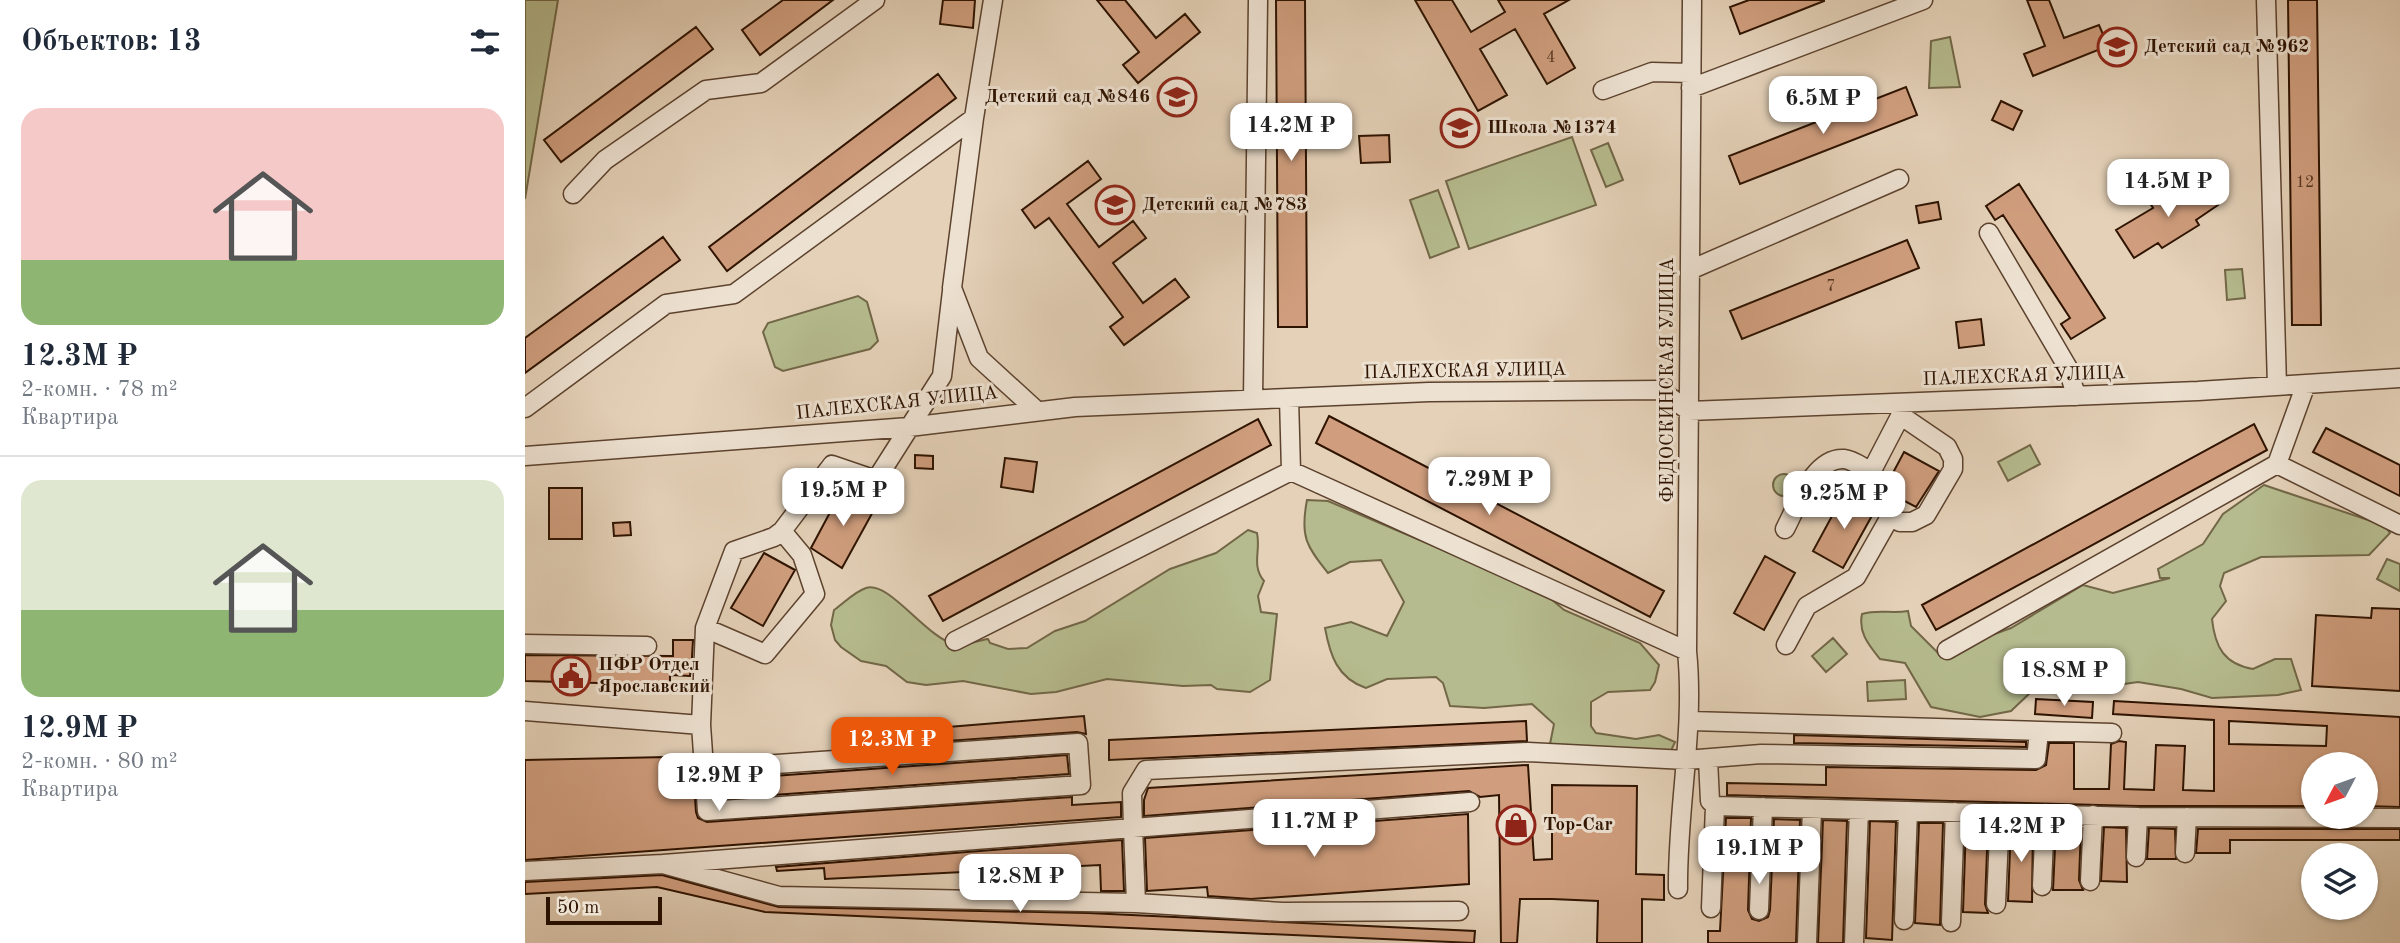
<!DOCTYPE html>
<html lang="ru">
<head>
<meta charset="utf-8">
<style>
	body { margin:0; font-family:"Old Standard TT",serif; background:#f2f2f3; color:#1f2937; height:100vh; display:flex; flex-direction:column; font-size:26px; white-space:nowrap }
	* { box-sizing:border-box; margin:0 }
	p { font-size:23px; color:#747a83 }
	.icon { flex:none; width:38px; height:38px; fill:none; stroke:currentColor; stroke-width:2; stroke-linecap:round; stroke-linejoin:round }
	.map { position:relative; flex:1; overflow:hidden }
	.sheet { display:flex; flex-direction:column; background:#fff; width:525px }
	.sheet>* { flex:none }
	.needle { width:46px; rotate:229deg }
	.fabs { position:absolute; left:1776px; top:752px; display:grid; gap:14px }
	.fabs a { display:grid; place-items:center; width:77px; height:77px; border-radius:50%; background:#fff; box-shadow:0 2px 5px #0004; font-size:35px }
	.scale { position:absolute; left:21px; bottom:18px; width:116px; box-sizing:border-box; padding-left:7px; border:4px solid #2e1300; border-top:0; font-size:19px; line-height:24px; white-space:nowrap; color:#2e1300; -webkit-text-stroke:5px #ede1d1; paint-order:stroke }
	.price { position:absolute; translate:-50% -60px; padding:0 16px; border-radius:14px; background:#fff; color:#222; font-size:23px; line-height:46px; filter:drop-shadow(0 2px 4px #0008) }
	.price::after { content:''; position:absolute; left:50%; top:42px; width:21px; height:16px; margin-left:-10px; background:inherit; clip-path:polygon(0 0,100% 0,50% 100%) }
	.price.on { background:#ea580c; color:#fff }
	ul { padding:0; list-style:none }
	li { display:grid; align-content:center; gap:14px; height:371px; padding:0 21px }
	li+li { border-top:2px solid #e0e1e3 }
	li span { display:grid; place-items:center; height:217px; border-radius:21px; color:#555 }
	li>.icon { margin-inline-start:auto }
	span .icon { width:126px; height:126px; fill:#fffc; stroke-width:1 }
	li b { font-size:30px }
	h2 { display:flex; justify-content:space-between; align-items:center; height:84px; padding:0 21px; font-size:30px }
	main { display:flex; flex:1; min-height:0 }
	.map>svg:first-child { display:block }
	.green { fill:#b5bb8e; stroke:#726747; stroke-width:2 }
	.building { fill:#d09e7e; stroke:#2e1300; stroke-width:2; fill-rule:evenodd }
	.lines { fill:none; stroke-linecap:round; stroke-linejoin:round }
	.minor-casing { stroke:#5c422e; stroke-width:21 }
	.minor { stroke:#ede1d1; stroke-width:18 }
	.labels { text-anchor:middle; dominant-baseline:central; stroke-width:6; stroke-linejoin:round; paint-order:stroke }
	.number-label { font-size:16px; fill:#563620 }
	.poi-label { font-size:19px; font-weight:bold; fill:#2e1300; stroke:#ede1d1; text-anchor:start }
	.street-label { font-size:19px; fill:#2e1300; stroke:#ede1d1 }
</style>
</head>
<body>
<main>
<section class="sheet">
<h2>Объектов: 13<svg class="icon" aria-label="filters" viewBox="0 0 24 24"><path d="M4 7h16M4 17h16"/><circle cx="9" cy="7" r="2"/><circle cx="15" cy="17" r="2"/></svg></h2>
<ul>
<li><span style="background:linear-gradient(#f6c9c9 70%,#8fb573 0)"><svg class="icon" aria-label="home" viewBox="0 0 24 24"><path d="M3 11l9-7 9 7M6 9v11h12V9"/></svg></span><div><b>12.3M ₽</b><p>2-комн. · 78 m²</p><p>Квартира</p></div></li>
<li><span style="background:linear-gradient(#dfe7d0 60%,#8fb573 0)"><svg class="icon" aria-label="home" viewBox="0 0 24 24"><path d="M3 11l9-7 9 7M6 9v11h12V9"/></svg></span><div><b>12.9M ₽</b><p>2-комн. · 80 m²</p><p>Квартира</p></div></li>
</ul>
</section>
<div class="map">
<svg width="1875" height="943" viewBox="0 0 1875 943">
	<rect width="100%" height="100%" fill="#e4d1b8"/>
	<filter id="stains"><feTurbulence type="fractalNoise" baseFrequency=".00286" numOctaves="4"/><feColorMatrix values="0 0 0 0 .2 0 0 0 0 .09 0 0 0 0 .02 0 0 0 .5 -.17"/></filter>
	<radialGradient id="worn" r=".72"><stop offset=".6" stop-color="#630" stop-opacity="0"/><stop offset="1" stop-color="#630" stop-opacity=".3"/></radialGradient>
	<path class="green" d="M0,0H33L0,199Z
		M1425,37L1435,87L1404,88L1406,41Z
		M1047,137L1071,205L944,249L921,181Z
		M1083,143L1098,180L1081,187L1066,150Z
		M913,190L934,247L905,258L885,200Z
		M1717,269L1720,298L1702,300L1700,270Z
		M333,296L342,302L353,341L345,349L258,371L250,367L238,332L243,323Z
		M1505,445L1515,464L1483,481L1473,462Z
		M1248 485a11 11 0 1 1 22 0a11 11 0 1 1-22 0Z
		M1739,485L1852,523L1860,526L1865,533L1844,555L1736,557L1699,573L1695,586L1701,601L1687,619C1690,647 1699,664 1728,669L1750,659H1766L1776,690L1753,695L1687,698L1656,689L1613,682L1550,691L1509,689L1486,711L1455,717L1406,707L1380,663L1355,659C1344,645 1333,633 1337,614C1354,609 1366,614 1383,611L1386,626L1413,653L1420,652L1486,628L1558,585L1588,593L1645,578H1635L1633,569L1678,544L1698,514Z
		M782,500L803,501L1019,593L1039,610L1115,643L1134,665L1130,682L1125,690L1083,692L1066,702V726L1071,733L1111,739L1134,735L1150,742L1144,755L1093,753L1026,761L1023,754L1029,724L1007,704L959,708L925,706L918,683L911,677L862,679L841,688C812,678 805,655 800,628L826,622L862,636L879,602L856,560L825,562L803,573C781,546 775,536 782,500Z
		M723,530L732,533C736,551 726,565 739,581L733,596L736,612L752,614L745,680L725,692L692,689L686,685L658,686L582,679L531,692L506,694L438,681L401,685L382,682L361,666L336,661L316,647L310,640L306,625L309,610C319,603 329,592 341,588C364,580 401,638 431,645C439,647 454,640 463,639L465,643L483,649L502,648L530,631L560,621L645,569L691,553Z
		M1862,559L1875,564V591L1852,579Z
		M1308,638L1322,654L1301,672L1287,656Z
		M1380,680L1381,699L1343,701L1342,682Z"/>
	<path class="building" d="M258,0H308L235,55L217,30Z
		M418,0H450L448,28L415,24Z
		M572,0H600L631,38L660,14L675,32L613,83L598,65L614,52Z
		M751,0H780L782,327H753Z
		M890,0H927L946,32L980,12L973,0H1044L1019,14L1050,68L1022,84L990,29L955,49L982,95L953,111Z
		M1224,0H1299V1L1215,34L1205,7Z
		M1502,0H1524L1539,38L1574,25L1583,46L1508,76L1499,54L1520,46Z
		M1763,0H1792L1796,325H1767Z
		M171,27L188,49L36,162L19,140Z
		M413,74L431,98L202,271L184,247Z
		M1381,87L1392,115L1215,184L1204,156Z
		M1476,101L1497,111L1488,130L1467,120Z
		M864,135L865,162L836,163L834,136Z
		M563,161L576,179L542,204L574,247L608,221L621,238L588,263L618,303L650,279L664,297L599,345L585,327L598,317L524,218L510,228L497,210Z
		M1676,177L1693,205L1671,220L1674,225L1637,248L1633,243L1609,258L1591,230L1628,208L1625,203L1640,194L1643,198Z
		M1494,184L1580,318L1546,339L1536,324L1545,318L1478,215L1470,220L1461,206Z
		M1413,202L1416,219L1394,223L1391,206Z
		M138,237L155,260L0,373V338Z
		M1382,240L1394,268L1217,339L1205,311Z
		M1456,319L1459,345L1434,348L1431,322Z
		M804,416L1139,591L1125,617L791,443Z
		M733,419L746,445L418,621L404,596Z
		M1729,424L1742,450L1411,630L1397,605Z
		M1801,428L1875,465V496L1788,452Z
		M1379,452L1414,471L1391,507L1364,493L1361,486Z
		M390,455L408,456V469L390,468Z
		M480,458L512,462L508,492L476,487Z
		M24,488H57V539H24Z
		M317,490L350,508L317,568L286,548Z
		M1319,494L1349,512L1318,568L1288,551Z
		M105,522L106,535L89,536L88,523Z
		M239,553L270,570L238,626L206,608Z
		M1240,556L1270,573L1239,630L1209,613Z
		M1847,608L1875,609V691L1787,686L1791,615L1846,618Z
		M148,640H168L167,657L165,676L145,675V685L0,681V655L148,656Z
		M1511,699L1568,702L1567,718L1510,714Z
		M1589,701L1875,717V807L1841,806V765H1788V806H1613L1202,795V783L1301,785V767L1511,770L1521,765L1524,743H1549V789H1584L1586,744L1594,741L1601,742L1599,789L1629,790L1631,745L1660,746L1658,790L1689,791V720L1588,714ZM1704,721L1802,726L1801,746L1704,744Z
		M559,716L561,734L552,732L351,746L350,733Z
		M1001,721L1002,741L584,760V740Z
		M1269,735L1501,742V747L1269,743Z
		M542,755L544,774L193,799L191,780Z
		M142,757L143,770L168,768L171,812L173,818L182,822L547,797V805L596,802V817L0,860V760Z
		M1003,765L1009,860L1027,859V785L1112,786L1111,874L1139,875V900L1117,899V943H1072L1073,901L1027,899H995L992,943H976L974,795L955,797L944,791L619,816V800L623,788Z
		M943,814L944,884L726,899L683,896L682,887L622,891L620,838Z
		M1201,818H1226L1223,910L1227,919L1234,921L1243,917L1245,910L1249,819L1275,820L1271,943H1183V931H1195Z
		M1298,820L1322,821L1318,943H1293Z
		M1345,821L1371,822L1367,940L1341,938Z
		M1394,823H1418L1415,925L1390,923Z
		M1441,824H1463L1460,904L1463,913L1438,912Z
		M1486,825L1508,826L1507,902L1483,901Z
		M1531,826L1556,827L1554,880L1558,890H1528Z
		M1579,827L1601,828L1602,882L1576,881Z
		M1624,828L1650,829L1651,859H1622Z
		M1673,829H1875V840H1705V853H1671Z
		M597,840L599,891H576L575,865L300,879L299,868L252,871L251,867Z
		M137,875L254,907L563,913L950,931L949,943L240,912L132,887L0,894V882Z"/>
	<g class="lines">
		<defs>
			<path id="minor" d="M1741,0L1752,386
				M1166,88L1398,0
				M1078,90L1127,72L1166,73
				M449,118L468,0
				M48,194L80,160L181,90L236,83L350,0
				M1464,233L1543,368L1551,396
				M1165,270L1374,179
				M764,398L766,471L1162,651
				M728,399L733,0
				M0,408L141,304L209,294L449,118L427,288L454,358L512,411
				M0,456L384,427L550,407L904,392L1135,390L1164,411L1673,391L1875,378
				M1752,464L1875,525
				M1365,517L1375,522H1387L1401,515L1428,469V459L1422,447L1375,415
				M1260,529C1272,507 1288,457 1319,459C1328,460 1337,467 1345,471
				M180,628L240,654L290,594L277,555L257,531
				M430,641L766,471
				M0,644L122,646
				M1261,645L1282,606L1331,577L1365,517L1343,478L1382,403
				M1422,650L1752,464L1781,384
				M0,711L176,725L180,628L209,551L249,537L257,531L307,465L351,480L417,376L427,291
				M1165,721L1587,733
				M176,725L182,811L556,785L553,743L179,769
				M1183,759L1185,801L1190,806L1613,817L1875,818
				M1660,853L1662,817
				M1611,857L1613,817
				M138,864L608,828L607,793L621,770L1003,752L1161,760L1236,754L1511,759L1514,732
				M0,871L138,864L254,896L611,903L608,828L945,802
				M1565,881L1568,815
				M1517,886L1520,814
				M1153,889C1152,809 1170,731 1162,651L1167,0
				M611,903L757,912L934,911
				M1471,904L1475,813
				M1186,908L1190,806
				M1234,910L1238,807
				M1379,920L1383,811
				M1426,922L1430,812
				M1282,943L1287,809
				M1329,943L1334,810"/>
		</defs>
		<use href="#minor" class="minor-casing"/>
		<use href="#minor" class="minor"/>
	</g>
	<defs>
		<symbol id="school-ring" viewBox="-11 -11 22 22"><circle r="9.5" fill="#ede1d1" stroke="#8f2418" stroke-width="1.5"/><path d="M0-5L7-2L0 1L-7-2ZM-4 1L0 2.5L4 1V4Q0 6-4 4Z" fill="#8f2418"/></symbol>
		<symbol id="civic-ring" viewBox="-11 -11 22 22"><circle r="9.5" fill="#ede1d1" stroke="#8f2418" stroke-width="1.5"/><path d="M-.6-6.5H3V-4.5H.6V-3L4-1V1h2V6H-6V1h2V-1L-.6-3ZM-1.2 2.5V6h2.4V2.5Z" fill="#8f2418"/></symbol>
		<symbol id="shop-ring" viewBox="-11 -11 22 22"><circle r="9.5" fill="#ede1d1" stroke="#8f2418" stroke-width="1.5"/><path d="M-5-2.5h2.3a2.7 3.5 0 0 1 5.4 0H5L5.5 6h-11ZM-1.5-2.5h3a1.5 2.3 0 0 0-3 0Z" fill="#8f2418"/></symbol>
	</defs>
	<g fill-rule="evenodd">
		<use href="#school-ring" x="1570" y="25" width="44" height="44"/>
		<use href="#school-ring" x="630" y="75" width="44" height="44"/>
		<use href="#school-ring" x="913" y="106" width="44" height="44"/>
		<use href="#school-ring" x="568" y="183" width="44" height="44"/>
		<use href="#civic-ring" x="24" y="654" width="44" height="44"/>
		<use href="#shop-ring" x="969" y="803" width="44" height="44"/>
	</g>
	<g class="labels">
		<g class="number-label">
			<text x="1026" y="58">4</text>
			<text x="1780" y="183">12</text>
			<text x="1306" y="287">7</text>
		</g>
		<g class="poi-label">
			<text x="1619" y="47">Детский сад №962</text>
			<text x="625" y="97" text-anchor="end">Детский сад №846</text>
			<text x="962" y="128">Школа №1374</text>
			<text x="617" y="205">Детский сад №783</text>
			<text x="73" y="665">ПФР Отдел<tspan x="73" dy="22">Ярославский</tspan></text>
			<text x="1018" y="825">Top-Car</text>
		</g>
		<g class="street-label">
			<text transform="translate(940 372) rotate(-1)">ПАЛЕХСКАЯ УЛИЦА</text>
			<text transform="translate(1499 377) rotate(-2)">ПАЛЕХСКАЯ УЛИЦА</text>
			<text transform="translate(1143 380) rotate(-90)">ФЕДОСКИНСКАЯ УЛИЦА</text>
			<text transform="translate(372 404) rotate(-6)">ПАЛЕХСКАЯ УЛИЦА</text>
		</g>
	</g>
	<rect width="100%" height="100%" filter="url(#stains)"/>
	<rect width="100%" height="100%" fill="url(#worn)"/>
</svg>
<div class="fabs">
<a><svg class="needle" viewBox="-14 -14 28 28"><path d="M0-13l5 13h-10z" fill="#e53935"/><path d="M0 13l5-13h-10z" fill="#747a83"/></svg></a>
<a><svg class="icon" aria-label="layers" viewBox="0 0 24 24"><path d="M12 4l9 5-9 5-9-5zM3 14l9 5 9-5"/></svg></a>
</div>
<div class="scale">50 m</div>
<b class="price" style="left:1298px;top:136px">6.5M ₽</b>
<b class="price" style="left:766px;top:163px">14.2M ₽</b>
<b class="price" style="left:1643px;top:219px">14.5M ₽</b>
<b class="price" style="left:964px;top:517px">7.29M ₽</b>
<b class="price" style="left:318px;top:528px">19.5M ₽</b>
<b class="price" style="left:1319px;top:531px">9.25M ₽</b>
<b class="price" style="left:1539px;top:708px">18.8M ₽</b>
<b class="price on" style="left:367px;top:777px">12.3M ₽</b>
<b class="price" style="left:194px;top:813px">12.9M ₽</b>
<b class="price" style="left:789px;top:859px">11.7M ₽</b>
<b class="price" style="left:1496px;top:864px">14.2M ₽</b>
<b class="price" style="left:1234px;top:886px">19.1M ₽</b>
<b class="price" style="left:495px;top:914px">12.8M ₽</b>
</div>
</main>
</body>
</html>
